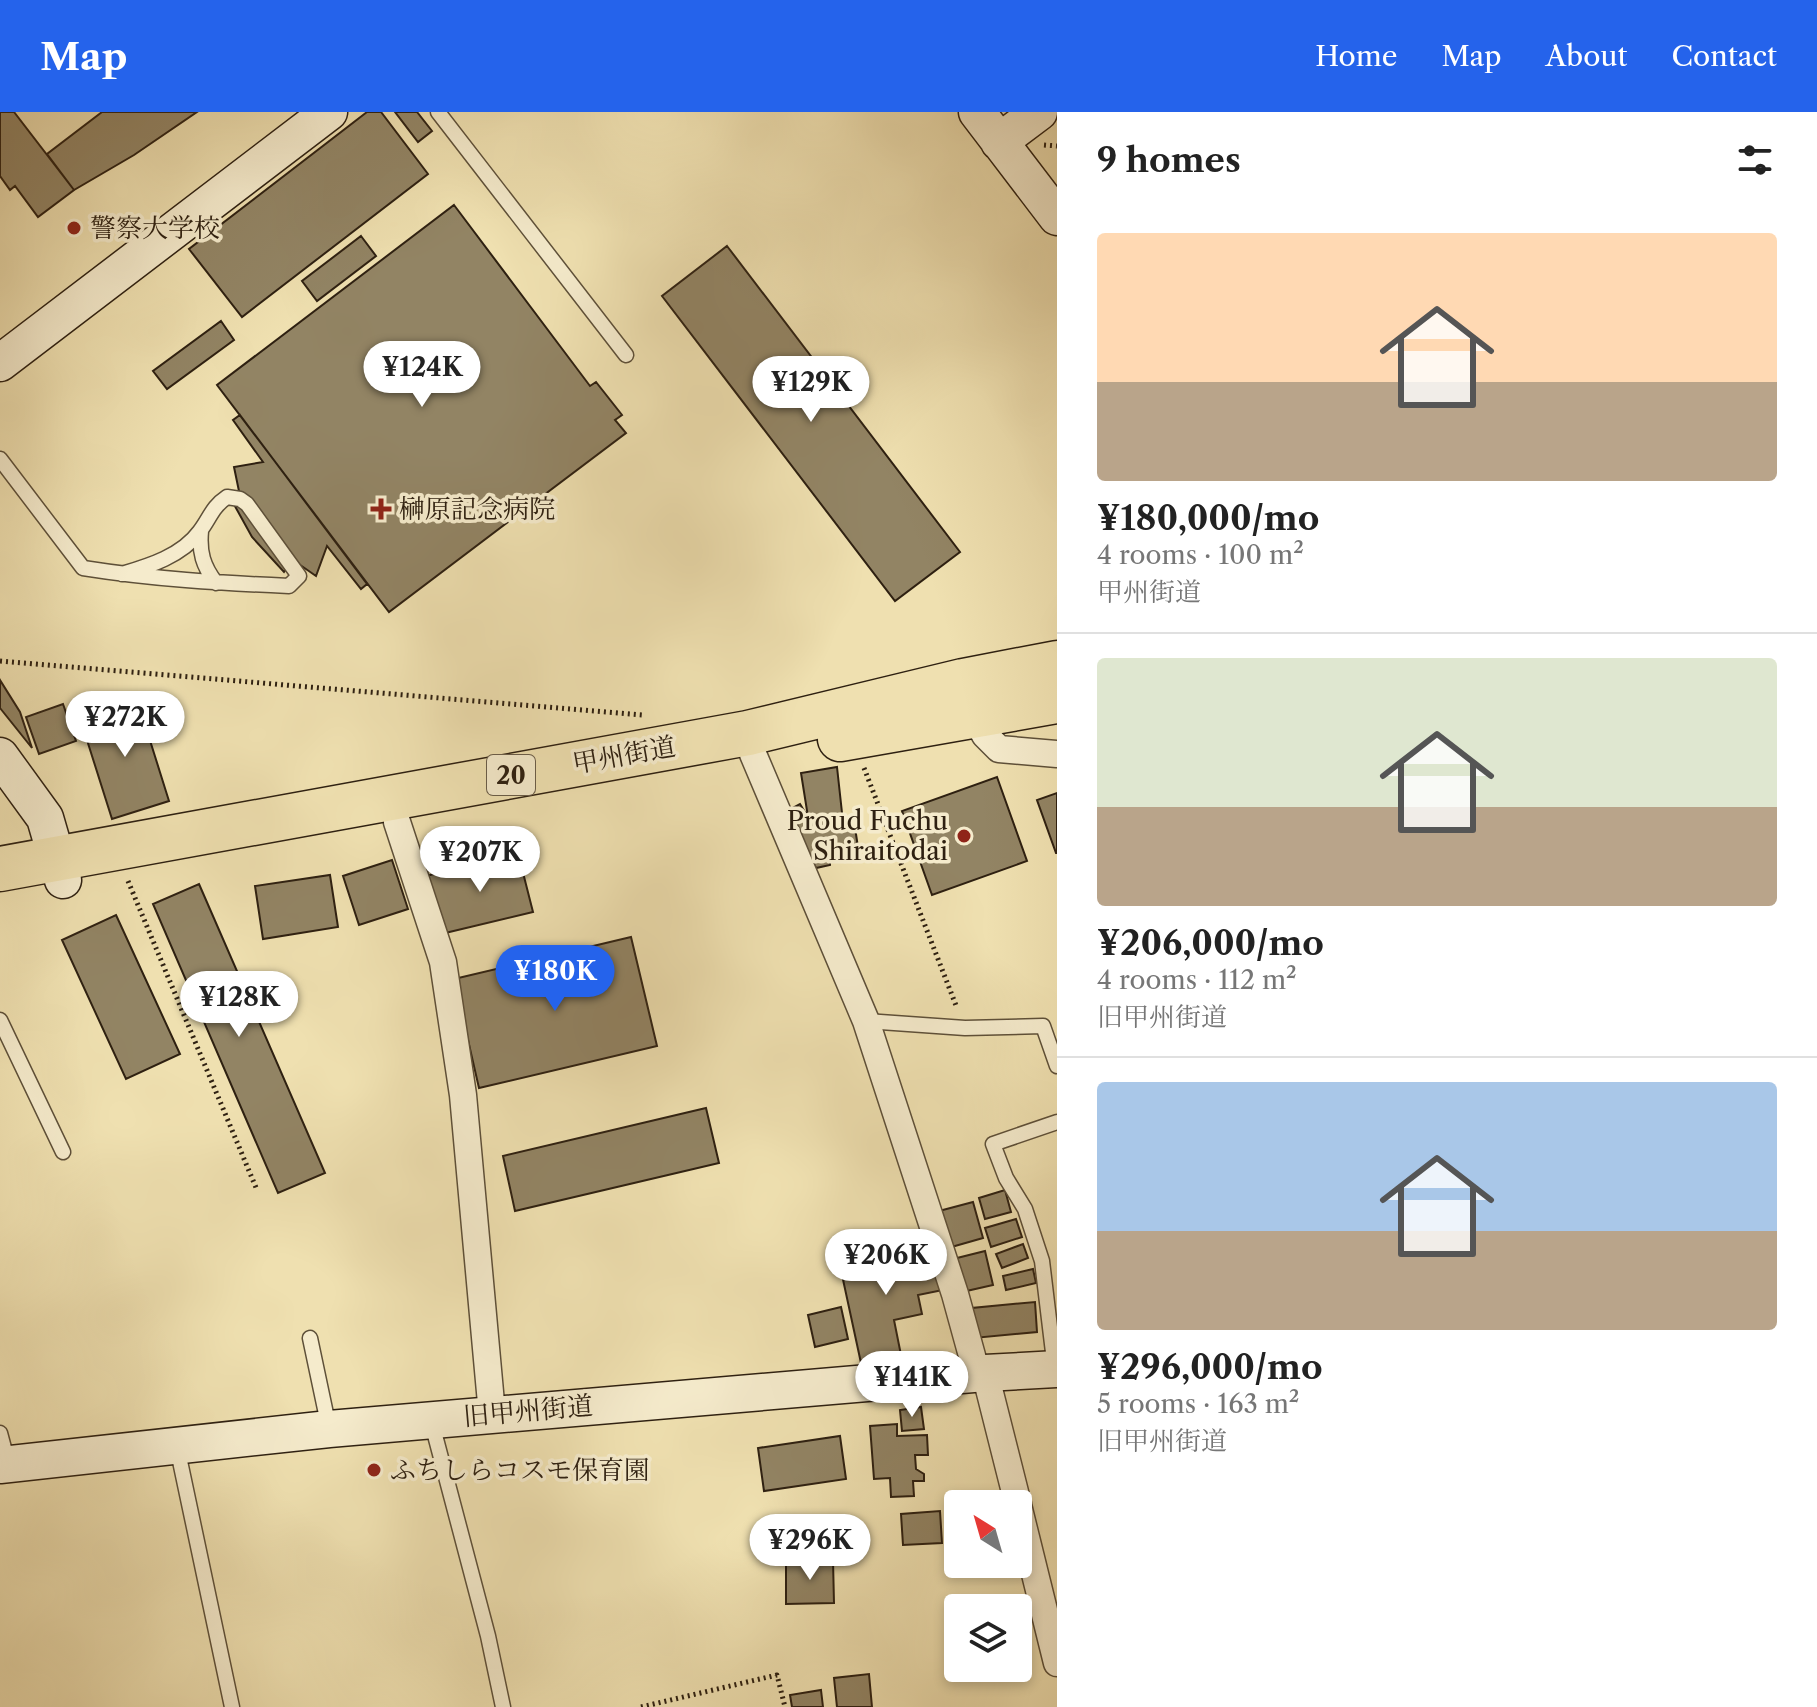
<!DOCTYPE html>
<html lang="en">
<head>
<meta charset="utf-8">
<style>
	body { margin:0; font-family:"Libre Caslon Text","Noto Serif JP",serif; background:#f2f2f2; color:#222; height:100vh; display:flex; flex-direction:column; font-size:30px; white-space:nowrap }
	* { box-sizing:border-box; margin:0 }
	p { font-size:26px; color:#767676 }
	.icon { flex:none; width:44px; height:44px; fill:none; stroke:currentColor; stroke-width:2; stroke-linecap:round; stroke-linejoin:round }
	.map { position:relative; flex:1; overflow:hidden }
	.sheet { display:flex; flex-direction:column; background:#fff; width:760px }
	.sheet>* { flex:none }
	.needle { width:52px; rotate:323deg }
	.fabs { position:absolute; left:944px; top:1378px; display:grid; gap:16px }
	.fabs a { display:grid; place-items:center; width:88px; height:88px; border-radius:8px; background:#fff; box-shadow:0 4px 12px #0003; font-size:40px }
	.price { position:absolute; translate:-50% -68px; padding:0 18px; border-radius:28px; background:#fff; color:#222; font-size:26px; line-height:52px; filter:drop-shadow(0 2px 4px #0008) }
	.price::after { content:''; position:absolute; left:50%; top:48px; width:24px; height:18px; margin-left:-12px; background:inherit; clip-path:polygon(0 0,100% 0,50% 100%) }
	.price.selected { background:#2563eb; color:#fff }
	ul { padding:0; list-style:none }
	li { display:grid; align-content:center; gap:16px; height:424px; padding:0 40px }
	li+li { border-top:2px solid #e0e0e0 }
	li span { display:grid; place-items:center; height:248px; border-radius:8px; color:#555 }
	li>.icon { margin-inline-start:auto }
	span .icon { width:144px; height:144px; fill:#fffc; stroke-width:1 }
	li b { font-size:34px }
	h2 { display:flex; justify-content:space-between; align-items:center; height:96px; padding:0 40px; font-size:34px }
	header { display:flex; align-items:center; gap:48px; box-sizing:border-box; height:112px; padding:0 40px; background:#2563eb; color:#fff }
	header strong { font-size:38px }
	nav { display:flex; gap:44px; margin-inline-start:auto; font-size:28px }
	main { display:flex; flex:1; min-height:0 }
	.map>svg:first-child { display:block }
	.building { fill:#928464; stroke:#2e2011; stroke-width:2 }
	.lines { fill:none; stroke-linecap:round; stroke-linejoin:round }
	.lane-casing { stroke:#5e5039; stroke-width:17 }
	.street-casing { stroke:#5e5039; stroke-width:29 }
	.secondary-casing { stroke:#2e2011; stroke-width:39 }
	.highway-casing { stroke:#2e2011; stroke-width:47 }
	.path { stroke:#2e2011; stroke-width:5; stroke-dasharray:2 4; stroke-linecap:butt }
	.lane { stroke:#f5ebcc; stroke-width:14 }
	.street { stroke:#f5ebcc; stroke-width:26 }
	.secondary { stroke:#f5ebcc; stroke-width:36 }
	.highway { stroke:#efe0b0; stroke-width:44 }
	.poi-dot { fill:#8f2418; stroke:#f5ebcc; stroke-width:3 }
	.labels { text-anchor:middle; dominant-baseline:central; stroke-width:7; stroke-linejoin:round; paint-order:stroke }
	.shield { fill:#f5ebcc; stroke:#6a5d49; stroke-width:2 }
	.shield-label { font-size:24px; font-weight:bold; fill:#2e2011 }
	.poi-label { font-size:26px; fill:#2e2011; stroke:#f5ebcc; text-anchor:start }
	.street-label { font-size:26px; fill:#2e2011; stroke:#f5ebcc }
</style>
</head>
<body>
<header>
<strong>Map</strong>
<nav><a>Home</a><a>Map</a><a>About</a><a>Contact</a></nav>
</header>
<main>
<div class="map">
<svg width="1057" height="1595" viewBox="0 0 1057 1595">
	<rect width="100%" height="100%" fill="#efe0b0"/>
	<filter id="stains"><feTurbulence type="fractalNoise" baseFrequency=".0025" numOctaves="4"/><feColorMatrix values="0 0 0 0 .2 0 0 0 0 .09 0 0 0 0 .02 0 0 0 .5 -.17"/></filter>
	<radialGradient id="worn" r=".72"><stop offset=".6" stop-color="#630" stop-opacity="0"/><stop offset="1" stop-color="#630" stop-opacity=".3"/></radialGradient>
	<path class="building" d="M0,0H14L74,78L38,105L15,74L10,78L0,64Z
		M102,0H197L134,43L74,78L47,42Z
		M367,0H381L428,62L242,205L189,137Z
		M395,0H417L432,19L418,30Z
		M454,93L590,274L596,270L622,303L615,308L626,321L389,500L217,273Z
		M361,124L376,144L317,189L302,169Z
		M727,134L960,440L895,489L662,184Z
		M221,209L234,228L167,277L153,259Z
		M240,303L367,472L361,477L327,434L316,464L293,448L284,460L252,425L231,387L240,384L234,355L263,350L233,308Z
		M0,568L20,600L32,636L0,596Z
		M137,587L169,689L112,707L80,606Z
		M63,592L76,629L39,642L26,605Z
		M837,655L843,710L814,715L808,705L801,661Z
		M997,665L1027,749L932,783L902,699Z
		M1057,681V741H1056L1037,688Z
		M800,692L814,715L854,709L859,742L830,746V753L816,756L785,700Z
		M518,741L533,800L441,822L426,764Z
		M392,748L408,797L359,813L343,764Z
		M330,763L338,815L263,827L255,774Z
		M199,772L325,1061L278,1081L153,792Z
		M116,803L180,942L126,967L62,828Z
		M631,825L657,934L479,976L454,867Z
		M706,996L719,1051L515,1099L503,1044Z
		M1005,1078L1011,1100L985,1107L979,1086Z
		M973,1090L983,1126L948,1136L939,1099Z
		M1016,1107L1022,1125L991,1135L985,1116Z
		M1023,1132L1028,1146L1002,1156L996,1142Z
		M900,1136L902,1143L913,1141L914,1144L936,1140L943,1178L918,1183L922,1202L894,1208L901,1243L861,1251L839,1149L881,1140L883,1149V1140Z
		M985,1139L993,1173L962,1180L953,1147Z
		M1033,1157L1036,1171L1006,1178L1003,1164Z
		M1035,1190L1037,1220L974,1226L972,1196Z
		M841,1195L848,1227L815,1235L808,1203Z
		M921,1295L924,1317L902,1319L900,1298Z
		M897,1312V1324L927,1323L928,1343H915L916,1357L924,1362V1369H913L914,1384L891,1385L890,1366L874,1367L870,1314Z
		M840,1324L846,1367L764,1379L758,1336Z
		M940,1399L942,1431L903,1433L901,1402Z
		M833,1448L834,1491L786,1492V1449Z
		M869,1562L872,1595H837L834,1566Z
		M821,1578L823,1595H792L790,1583Z"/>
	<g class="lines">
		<defs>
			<path id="lane" d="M438,0L626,243
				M0,347L83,456C152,467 220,471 289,474L299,464L247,392L240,387L227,385C212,395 210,406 200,419C182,444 149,454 122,462
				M201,419C199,440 203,454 216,471
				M0,908L63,1040
				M866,909L965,916L1043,914L1057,954
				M310,1226L329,1316
				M1055,1257L1042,1149L1025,1097L1006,1066L993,1032L1057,1010
				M431,1308L488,1524L503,1595
				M0,1321L8,1351
				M177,1335L232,1595"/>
			<path id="street" d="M974,603L985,623L999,637L1057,642
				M753,642L866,909L955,1182L977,1262
				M397,710L443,850L463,983L492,1302
				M985,1261L1018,1392
				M1018,1393L1057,1551"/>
			<path id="secondary" d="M977,0L1057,105
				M999,30L1039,0
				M0,251L329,0
				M0,644L45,706L63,768
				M0,1353L329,1317L985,1261L1057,1257"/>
			<path id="highway" d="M840,627L1057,589
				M0,757L748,621L963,569L1057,551"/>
		</defs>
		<use href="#lane" class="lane-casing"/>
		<use href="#street" class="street-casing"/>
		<use href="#secondary" class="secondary-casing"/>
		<use href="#highway" class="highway-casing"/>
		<path class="path" d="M1044,33L1057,34
			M0,549L642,603
			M864,656L957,896
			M128,769L257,1078
			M641,1595L777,1563L785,1595"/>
		<use href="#lane" class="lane"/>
		<use href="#street" class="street"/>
		<use href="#secondary" class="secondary"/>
		<use href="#highway" class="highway"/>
	</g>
	<g class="poi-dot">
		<circle cx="74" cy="116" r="8"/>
		<path d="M377 385h8v8h8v8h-8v8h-8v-8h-8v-8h8z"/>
		<circle cx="964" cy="724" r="8"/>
		<circle cx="374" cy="1358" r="8"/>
	</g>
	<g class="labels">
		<rect class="shield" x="487" y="643" width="48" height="40" rx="6"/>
		<g class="shield-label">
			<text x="511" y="663">20</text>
		</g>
		<g class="poi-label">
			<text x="90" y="116">警察大学校</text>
			<text x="399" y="397">榊原記念病院</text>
			<text x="948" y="709" text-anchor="end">Proud Fuchu<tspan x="948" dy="30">Shiraitodai</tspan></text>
			<text x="390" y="1358">ふちしらコスモ保育園</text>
		</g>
		<g class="street-label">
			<text transform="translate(624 643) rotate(-10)">甲州街道</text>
			<text transform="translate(528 1299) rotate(-5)">旧甲州街道</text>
		</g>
	</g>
	<rect width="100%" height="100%" filter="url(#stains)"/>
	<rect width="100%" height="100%" fill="url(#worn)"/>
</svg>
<div class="fabs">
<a><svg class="needle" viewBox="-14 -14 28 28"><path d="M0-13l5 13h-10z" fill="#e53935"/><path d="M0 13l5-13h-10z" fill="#767676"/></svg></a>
<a><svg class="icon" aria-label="layers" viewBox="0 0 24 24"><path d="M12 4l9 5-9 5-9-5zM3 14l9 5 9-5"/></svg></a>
</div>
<b class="price" style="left:422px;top:297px">¥124K</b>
<b class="price" style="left:811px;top:312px">¥129K</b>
<b class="price" style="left:125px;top:647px">¥272K</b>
<b class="price" style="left:480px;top:782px">¥207K</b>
<b class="price selected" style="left:555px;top:901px">¥180K</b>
<b class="price" style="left:239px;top:927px">¥128K</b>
<b class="price" style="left:886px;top:1185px">¥206K</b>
<b class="price" style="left:912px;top:1307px">¥141K</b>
<b class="price" style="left:810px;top:1470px">¥296K</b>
</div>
<section class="sheet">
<h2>9 homes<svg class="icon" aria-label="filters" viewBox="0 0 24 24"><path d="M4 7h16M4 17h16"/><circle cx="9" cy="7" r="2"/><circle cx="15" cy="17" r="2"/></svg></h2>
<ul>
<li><span style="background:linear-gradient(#ffd9b3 60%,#b9a48a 0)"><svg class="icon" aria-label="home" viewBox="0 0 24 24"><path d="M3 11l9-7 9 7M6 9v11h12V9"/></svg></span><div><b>¥180,000/mo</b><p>4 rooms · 100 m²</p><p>甲州街道</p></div></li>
<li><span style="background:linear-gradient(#dfe7d0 60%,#b9a48a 0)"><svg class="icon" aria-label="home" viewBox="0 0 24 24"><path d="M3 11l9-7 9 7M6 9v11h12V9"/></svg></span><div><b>¥206,000/mo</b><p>4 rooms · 112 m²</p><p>旧甲州街道</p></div></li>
<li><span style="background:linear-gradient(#a9c7e8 60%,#b9a48a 0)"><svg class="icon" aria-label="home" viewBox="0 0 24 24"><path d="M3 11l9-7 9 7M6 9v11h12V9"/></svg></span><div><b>¥296,000/mo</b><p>5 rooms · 163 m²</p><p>旧甲州街道</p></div></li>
</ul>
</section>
</main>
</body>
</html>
